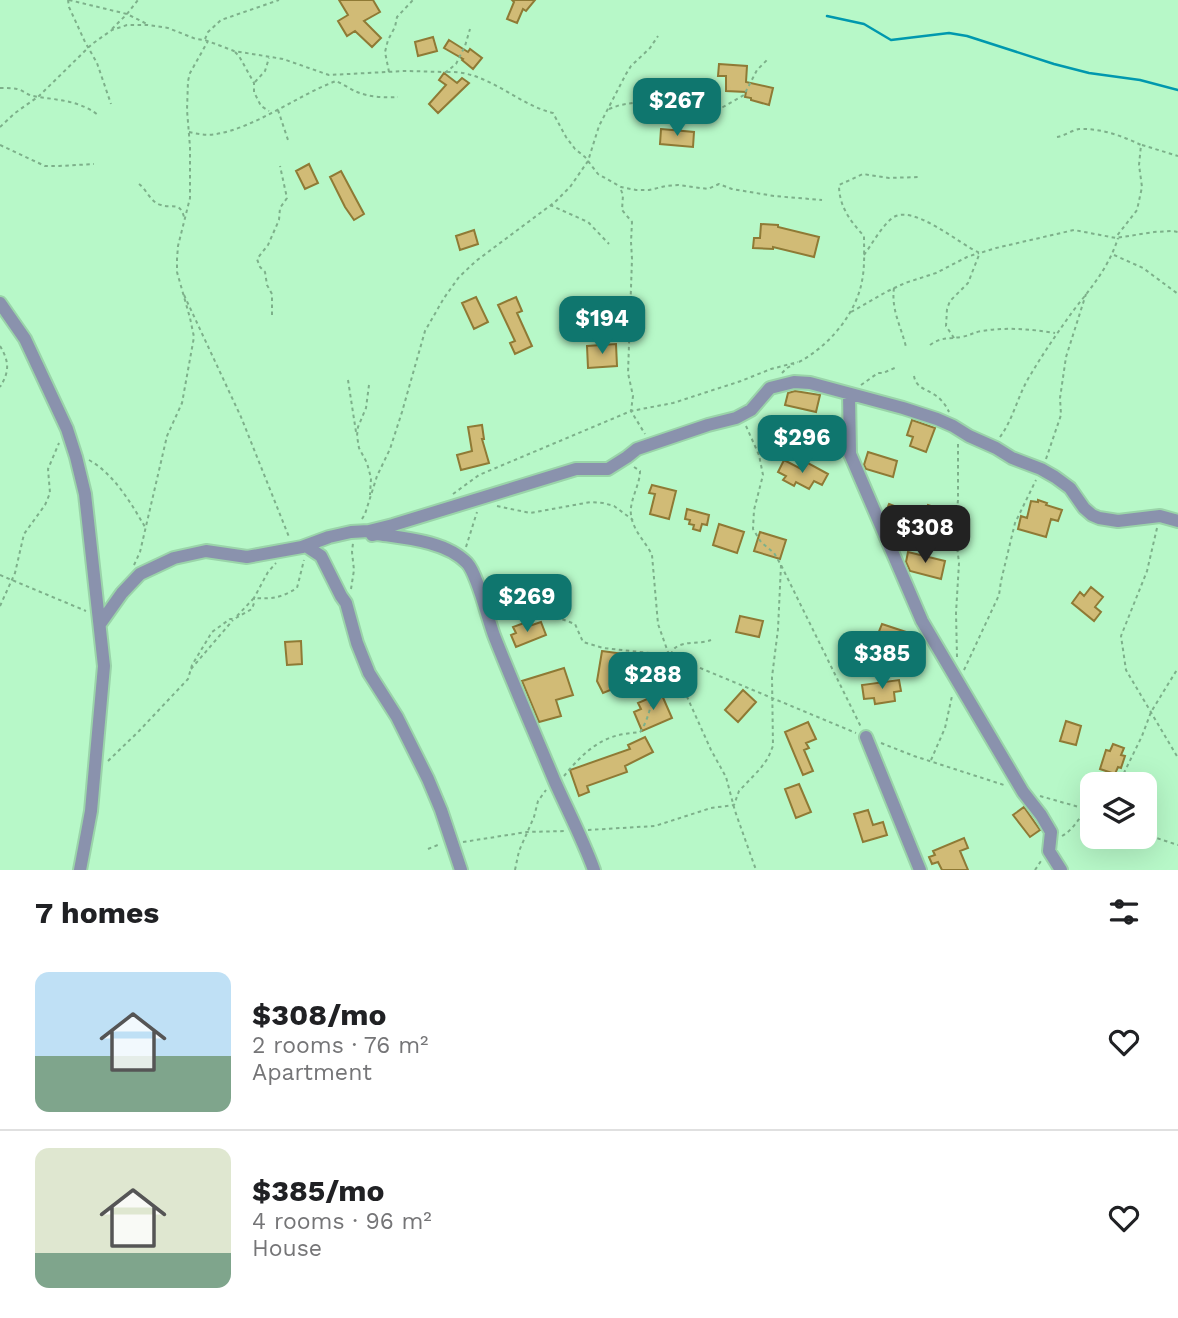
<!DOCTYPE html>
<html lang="en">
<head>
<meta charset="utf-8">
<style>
	body { margin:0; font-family:"Work Sans",sans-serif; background:#f2f2f2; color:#202124; height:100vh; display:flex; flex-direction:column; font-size:26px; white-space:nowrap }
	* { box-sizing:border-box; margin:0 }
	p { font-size:23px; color:#757577 }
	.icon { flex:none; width:38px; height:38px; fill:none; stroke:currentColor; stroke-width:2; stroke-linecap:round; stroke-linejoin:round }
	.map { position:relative; height:870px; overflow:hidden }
	.side { display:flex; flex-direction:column; background:#fff; flex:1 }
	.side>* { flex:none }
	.controls { position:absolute; left:1080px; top:772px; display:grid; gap:14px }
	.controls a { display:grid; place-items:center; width:77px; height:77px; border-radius:14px; background:#fff; box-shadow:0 7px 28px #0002; font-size:35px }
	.price { position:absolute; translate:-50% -60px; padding:0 16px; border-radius:14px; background:#0f766e; color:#fff; font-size:23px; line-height:46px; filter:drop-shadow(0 2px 4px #0008) }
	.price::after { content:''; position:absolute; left:50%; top:42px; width:21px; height:16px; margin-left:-10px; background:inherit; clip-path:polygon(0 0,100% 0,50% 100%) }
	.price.current { background:#222; color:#fff }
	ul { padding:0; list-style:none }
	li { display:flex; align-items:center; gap:21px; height:175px; padding:0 35px }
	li+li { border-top:2px solid #e0e0e0 }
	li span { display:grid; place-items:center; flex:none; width:196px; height:140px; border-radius:14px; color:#555 }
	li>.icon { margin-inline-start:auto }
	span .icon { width:84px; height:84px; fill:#fffc; stroke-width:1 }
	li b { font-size:30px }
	h2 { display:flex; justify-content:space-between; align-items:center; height:84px; padding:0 35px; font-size:30px }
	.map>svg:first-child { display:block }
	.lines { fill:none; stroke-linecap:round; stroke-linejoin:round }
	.stream { stroke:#0098ae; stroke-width:2.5 }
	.building { fill:#d1bb76; stroke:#8f7a35; stroke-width:2 }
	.minor-casing { stroke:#9ad4a9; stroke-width:16 }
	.path { stroke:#7db08a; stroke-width:2; stroke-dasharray:3.5 3.5; stroke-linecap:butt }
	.minor { stroke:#8a92ad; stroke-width:12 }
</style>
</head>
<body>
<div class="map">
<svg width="1178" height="870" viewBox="0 0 1178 870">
	<rect width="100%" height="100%" fill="#b7f8c8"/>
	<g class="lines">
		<path class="stream" d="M827,16L864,24L891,40L949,33L967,36L1054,64L1089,73L1140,80L1178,90"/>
	</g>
	<path class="building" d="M339,0H373L380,12L364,21L381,38L372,47L355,31L347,36L338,21L348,15Z
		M512,0H535L526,11L523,9L517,23L507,19L514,2Z
		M433,37L437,51L418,56L415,42Z
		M449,40L468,52L470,49L482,58L473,69L462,60L463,59L444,48Z
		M719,64L747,66L746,82L773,88L769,105L751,100V98L745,97L746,92L726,91V76H718Z
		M444,73L457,83L462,78L469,83L438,113L429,104L446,85L439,80Z
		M661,129L694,132L693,147L660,144Z
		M309,164L318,183L305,189L296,171Z
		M341,171L364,214L354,220L345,207L330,177Z
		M761,224L778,225V227L819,237L814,257L773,247V249L753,248L754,238H760Z
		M474,230L478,244L460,250L456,236Z
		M476,297L488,322L474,329L462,303Z
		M516,297L522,311L517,313L532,346L515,354L510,343L515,341L498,305Z
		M616,344L617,366L588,368L587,346Z
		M795,391L820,395L816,412L785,405L788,393Z
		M912,420L935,428L926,452L910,446L913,437L907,435Z
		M482,425L484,439H482L489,463L461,470L457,455L472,451L468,427Z
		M815,428L834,433L830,450L811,445Z
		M868,452L897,461L893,477L866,469L864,465Z
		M784,460L803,470L808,463L828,474L822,485L814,481L809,489L796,482L794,486L783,480L786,476L778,472Z
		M652,485L676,491L669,519L650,514L655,494L649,493Z
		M1038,500L1047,503L1046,505L1062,510L1058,521L1051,519L1046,537L1018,529L1021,516L1027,518L1031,501L1038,502Z
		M889,504L915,514L917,507L927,510L928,505L937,508L936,513L946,516L941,533L937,532L936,536L921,531L923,525L903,518L900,525L888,521L885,514Z
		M687,509L709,515L707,525L702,524L700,531L693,529L694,525L689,524L690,520L685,519Z
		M719,524L744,532L737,553L713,545Z
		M760,532L786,540L780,559L754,551Z
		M908,552L945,561L941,579L910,571L906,562Z
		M1091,587L1103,597L1095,607L1101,612L1094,621L1072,603L1080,592L1084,596Z
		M740,616L763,621L759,637L736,632Z
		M541,622L546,635L516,647L511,635L516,633L513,627L524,623L526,627Z
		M882,624L906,632L901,648L876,639Z
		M301,641L302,664L287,665L285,642Z
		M602,651L639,656L637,675L611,672L618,687L603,693L597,681Z
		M564,668L573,695L556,700L561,716L539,722L522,681Z
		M899,680L901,691L894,692L895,701L875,704L874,698L864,699L862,685Z
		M743,690L756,702L738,722L725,710Z
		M661,693L672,718L642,731L634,712L641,709L638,703Z
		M1066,721L1081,726L1076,745L1060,741Z
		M808,722L816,739L806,743L809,748L804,750L813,771L803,775L785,732Z
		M645,737L653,752L625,766L627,772L587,786L589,792L579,796L570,770L630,749L628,745Z
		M1113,744L1124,748L1121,755L1125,756L1121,768L1118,767L1115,774L1100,769L1106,750L1110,751Z
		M799,784L811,812L796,818L785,789Z
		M1024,807L1040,830L1030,837L1013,815Z
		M868,810L873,825L883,822L887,835L863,842L854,814Z
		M964,838L968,848L960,851L968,870H942L938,862L932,864L929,857L935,855L933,851Z"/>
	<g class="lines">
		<defs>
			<path id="minor" d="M0,303L25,339L67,429L76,457L85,494L104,666L91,811L80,870
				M849,394L850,454L922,621L1023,792L1041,815L1051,832L1049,851L1061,870
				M372,535L377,534C405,538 446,541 467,563C478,575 488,621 495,638C514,686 535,734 555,782C568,811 583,840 594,870
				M306,546L321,556L341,596L346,603L357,643L369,673L397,717L428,779L441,810L461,870
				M100,624L122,593L140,574L174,558L206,551L247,557L302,547L329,537L351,532L369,531L393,525L576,469H608L627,457L637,449L708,425L736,418L751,410L770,388L794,382L810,383L903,408L937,419L953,426L969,436L996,448L1012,458L1041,469L1055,477L1070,488L1084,508L1092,515L1099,518L1118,521L1160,516L1178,521
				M866,737L920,870"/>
		</defs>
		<use href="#minor" class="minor-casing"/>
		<path class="path" d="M68,0L69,7L85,42L97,63L111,104
			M69,0L127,14L147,24
			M112,29L127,14L138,0
			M205,39L208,32L221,20L279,0
			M235,52L239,56L254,83V92L261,106L269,111
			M389,72L385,52L388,40L395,27L397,17L413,0
			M447,72C487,70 516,104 553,113L566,137L575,149L585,157L598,174L621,187L636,190H649L666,186L678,185L708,189L719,184L732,189L774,196L822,200
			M255,82L265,71L269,58
			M0,88C6,88 12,88 17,89C23,90 27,95 33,96C56,100 79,100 98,115
			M609,109L620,105L652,100L661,104L666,110L697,113L723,107L744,95L757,70L767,60
			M278,110L288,140
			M0,127L15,113L39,96L92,44L112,30L127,25H148L168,28L196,39L205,40L234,51L283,59L329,75L405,71L446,72L456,64L465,46L470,29
			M189,132C198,134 207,136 216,134C255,128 298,95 336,81C343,84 350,89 357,92C369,97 385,98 398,97
			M1057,137C1064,136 1073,130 1079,129C1100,128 1123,136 1141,145L1139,165L1142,187L1137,210L1116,237
			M0,145L45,166H59L94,164
			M1142,145L1178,156
			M139,184C147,190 151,203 161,205C172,209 180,201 184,217
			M621,190L623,195L622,210L632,222L631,242L632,259L628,373L633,396L631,411L645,434
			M550,205L588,222L609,244
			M864,255C872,244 880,229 891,219C911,201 960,245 980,253L996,248L1074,230L1116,238L1154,232L1172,231L1178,232
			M1114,255L1143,268L1178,294
			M894,288C891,310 901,326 906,347
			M184,295L241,417L289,537
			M851,312L888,291L905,283L936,273L967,257L979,253
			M272,315V294L267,285L265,272L260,267L257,259L268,245L279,220L280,208L287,198L280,166
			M954,338L946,326L947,309L950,301L968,283L979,255
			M930,345C941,337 948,339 961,337C969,336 974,332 982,331C1007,327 1030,329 1055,333
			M0,346C9,361 10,371 0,387
			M799,362C829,346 856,314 862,281C865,266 864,251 864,236C850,221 839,206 839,185L863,174L889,178L918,177
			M782,373L787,368L794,364
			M914,376C916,388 926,389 935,395C941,399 946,405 949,412
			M348,380L356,432
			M369,385L366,408L358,427L357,436L359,448L367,463L371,478L370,495
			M861,385L878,373H883L897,367
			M746,426L759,455L763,475L754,510L753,529L761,542L774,553L781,565L861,727
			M1000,437C1014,418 1018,394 1031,374C1044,352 1058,332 1073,311C1091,288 1109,267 1118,238
			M1046,459L1061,415L1060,398L1066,357L1086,294
			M89,460C114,474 131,503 145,527
			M634,467L640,471C640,485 629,501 631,515C633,531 646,542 652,555L658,624L669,655L688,699L711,750L726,777L735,811L756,870
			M453,494L479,475L631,411L673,403L741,381L771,369L798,362
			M497,506L530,513L591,502L603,503L614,506L633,520
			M362,519L365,514L377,476L390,449L402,412L425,331L444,298L459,277L476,261L555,202L570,187L588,161L599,126L626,74L631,66L650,48L658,36
			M1157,528L1147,571L1121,636L1126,670L1178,758
			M466,547L477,512
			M134,565L140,552L167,436L182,403L194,337L190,318L177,272V259L178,246L190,198V147L187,110L188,81L190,73L208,41
			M0,575L86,611
			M490,581L503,597L575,624L583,642L603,648L669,655L856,733
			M351,589L354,570L352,552L353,543
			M0,606L15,573L24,534L45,505L50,493L48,469L59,443
			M237,616L254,598C272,599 281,598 297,588L304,560
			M957,657L956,613L959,563L955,529L958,500V443
			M191,669L233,620
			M964,670L999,595L1001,581L1015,523L1036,480
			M881,743L914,756L1004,785
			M931,760L945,728L952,696
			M108,761L139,731L188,679L192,665L212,632L230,619H234L252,609L254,603V598L268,572L276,563
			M564,776C577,760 592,744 612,737C621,734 631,733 640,732C648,721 650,707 654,695C658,686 666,674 669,665C672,656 669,651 678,646C688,641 701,644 711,640
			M1115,784L1121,779L1142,736L1151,712L1178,668
			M1040,796L1086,809L1092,813
			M588,830L655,826L711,808L734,805L739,791L760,769L768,758L773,746L772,677L778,629L781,565
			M1144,834L1178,845
			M1062,836C1076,828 1080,814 1092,804
			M463,842L527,832L565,831
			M428,849L440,844
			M515,870L519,851L534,817L538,801L546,790
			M1035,870L1041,861"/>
		<use href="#minor" class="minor"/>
	</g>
</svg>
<div class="controls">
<a><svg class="icon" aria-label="layers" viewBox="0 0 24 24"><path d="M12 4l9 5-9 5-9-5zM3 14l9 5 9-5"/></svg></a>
</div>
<b class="price" style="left:677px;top:138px">$267</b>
<b class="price" style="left:602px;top:356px">$194</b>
<b class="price" style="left:802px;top:475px">$296</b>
<b class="price current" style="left:925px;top:565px">$308</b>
<b class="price" style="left:527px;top:634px">$269</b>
<b class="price" style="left:882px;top:691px">$385</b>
<b class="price" style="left:653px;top:712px">$288</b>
</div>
<section class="side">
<h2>7 homes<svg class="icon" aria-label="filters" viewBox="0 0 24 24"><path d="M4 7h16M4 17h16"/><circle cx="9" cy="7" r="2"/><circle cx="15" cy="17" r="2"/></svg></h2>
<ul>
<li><span style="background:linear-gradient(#bfe0f5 60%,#7fa58c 0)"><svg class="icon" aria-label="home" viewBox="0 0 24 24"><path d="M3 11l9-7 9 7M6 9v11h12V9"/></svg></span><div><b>$308/mo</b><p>2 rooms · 76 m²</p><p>Apartment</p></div><svg class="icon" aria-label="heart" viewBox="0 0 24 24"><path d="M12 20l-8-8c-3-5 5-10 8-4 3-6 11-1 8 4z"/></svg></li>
<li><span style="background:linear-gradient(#dfe7d0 75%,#7fa58c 0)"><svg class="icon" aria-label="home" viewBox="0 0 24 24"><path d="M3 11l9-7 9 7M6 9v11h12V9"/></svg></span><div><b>$385/mo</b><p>4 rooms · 96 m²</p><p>House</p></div><svg class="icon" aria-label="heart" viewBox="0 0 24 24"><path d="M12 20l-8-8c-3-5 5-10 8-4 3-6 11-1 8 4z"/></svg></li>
</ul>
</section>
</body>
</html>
